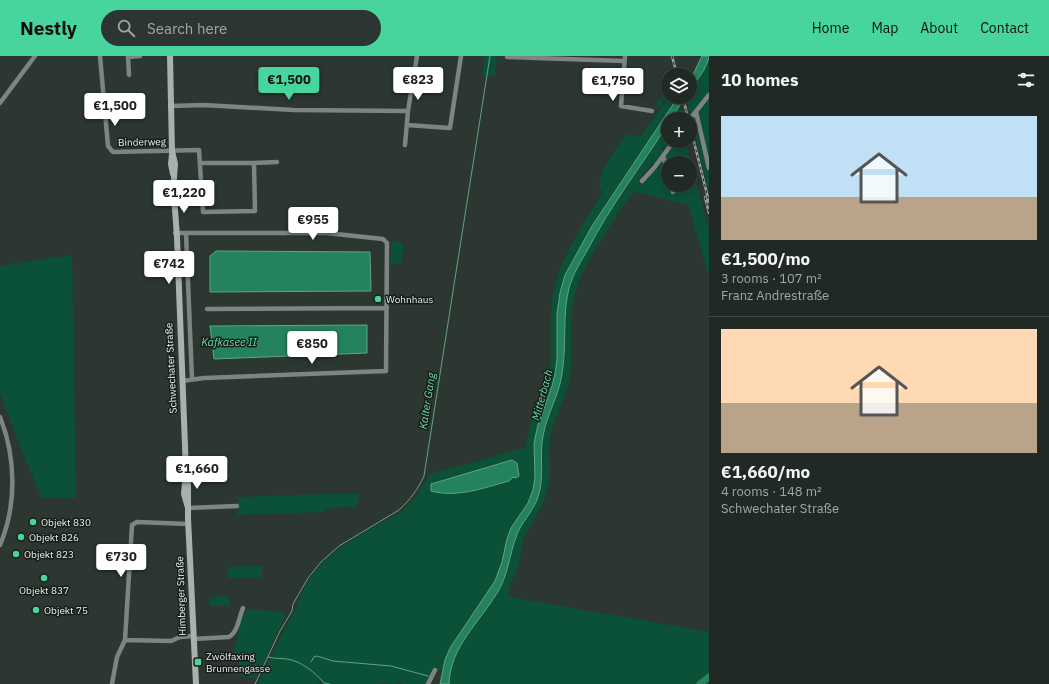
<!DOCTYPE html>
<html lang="en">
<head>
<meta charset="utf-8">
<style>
	body { margin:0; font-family:"IBM Plex Sans",sans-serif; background:#2d3532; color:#f1f3f6; height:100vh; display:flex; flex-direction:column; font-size:15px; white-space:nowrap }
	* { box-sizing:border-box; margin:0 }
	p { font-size:13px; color:#a2a6a7 }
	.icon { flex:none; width:22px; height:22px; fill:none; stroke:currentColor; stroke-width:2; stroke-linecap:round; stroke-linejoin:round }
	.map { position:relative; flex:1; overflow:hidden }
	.drawer { display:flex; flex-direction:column; background:#212925; width:340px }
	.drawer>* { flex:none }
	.controls { position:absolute; left:661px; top:12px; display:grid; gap:8px }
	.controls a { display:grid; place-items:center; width:36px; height:36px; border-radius:50%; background:#212925; box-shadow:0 2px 6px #0003,0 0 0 1px #3e4542; font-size:20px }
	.price { position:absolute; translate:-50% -34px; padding:0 9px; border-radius:4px; background:#fff; color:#222; font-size:13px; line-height:26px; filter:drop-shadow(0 1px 2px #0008) }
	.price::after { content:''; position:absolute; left:50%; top:24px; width:12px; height:9px; margin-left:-6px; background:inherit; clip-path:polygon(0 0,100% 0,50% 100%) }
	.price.active { background:#48d49d; color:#111 }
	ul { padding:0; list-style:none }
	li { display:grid; align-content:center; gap:8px; height:212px; padding:0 12px }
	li+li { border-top:1px solid #3e4542 }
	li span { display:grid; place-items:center; height:124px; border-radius:0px; color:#555 }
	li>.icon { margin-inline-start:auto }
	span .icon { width:72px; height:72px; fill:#fffc; stroke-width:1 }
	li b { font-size:17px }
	h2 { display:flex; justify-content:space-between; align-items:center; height:48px; padding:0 12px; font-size:17px }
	header { display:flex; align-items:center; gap:24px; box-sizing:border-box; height:56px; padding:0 20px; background:#48d49d; color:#111 }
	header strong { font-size:19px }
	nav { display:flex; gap:22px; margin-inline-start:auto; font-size:14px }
	.search { width:280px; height:36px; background:#2d3532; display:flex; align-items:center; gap:10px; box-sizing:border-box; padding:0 14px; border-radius:22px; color:#a2a6a7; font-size:15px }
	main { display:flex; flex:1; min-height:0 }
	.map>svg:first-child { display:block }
	.green { fill:#0a5138; fill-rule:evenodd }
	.water { fill:#25825e; stroke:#60a389 }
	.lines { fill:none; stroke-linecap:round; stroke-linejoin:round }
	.stream { stroke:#60a389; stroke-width:1 }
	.river { stroke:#25825e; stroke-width:7 }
	.minor { stroke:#7e8481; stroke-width:4.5 }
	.secondary { stroke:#a8b1ac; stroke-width:6 }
	.rail-casing { stroke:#9ca5a0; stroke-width:2.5 }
	.rail { stroke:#181d1a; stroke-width:1; stroke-dasharray:3; stroke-linecap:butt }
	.poi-dot { fill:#48d49d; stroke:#181d1a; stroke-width:1.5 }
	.labels { text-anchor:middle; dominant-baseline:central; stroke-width:3; stroke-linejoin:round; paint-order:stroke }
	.street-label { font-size:10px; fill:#e8f0ec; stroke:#181d1a }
	.poi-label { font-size:10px; fill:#e8f0ec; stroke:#181d1a; text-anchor:start }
	.water-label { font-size:11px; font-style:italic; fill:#64deab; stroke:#181d1a }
</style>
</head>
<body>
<header>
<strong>Nestly</strong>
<div class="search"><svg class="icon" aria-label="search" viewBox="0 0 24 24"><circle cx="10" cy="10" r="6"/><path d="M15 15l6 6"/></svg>Search here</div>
<nav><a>Home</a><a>Map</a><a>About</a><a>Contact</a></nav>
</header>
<main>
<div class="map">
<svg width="709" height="628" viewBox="0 0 709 628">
	<rect width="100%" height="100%" fill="#2c3731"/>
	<path class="green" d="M485,0H497L495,20L482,19Z
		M709,2V136L686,41H690V34L704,14Z
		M668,25V37L660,51L654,52L665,33Z
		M669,41H678L592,170L565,219L555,318L534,387L535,421L533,434L528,447L507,483L502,506L495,525L445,604L444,613L437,616H433L427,628H403L397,626L395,628L382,627L380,628H323L315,622L320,628H258L286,570L292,561V559L296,554C299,546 302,536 306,528C325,495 369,474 401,456C411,448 418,439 423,427L426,426L430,418L525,392C527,381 530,370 534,359C538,348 544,337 547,325C554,299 549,272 552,245C557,204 583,170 603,135L599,133C600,111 615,95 627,78L641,80ZM517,407L519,420L516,422L513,421L509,425L461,438L441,437Z
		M680,49L683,63H671L672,62Z
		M668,68V85H672L667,93L662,91L661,92L664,97L663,99L661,98L656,104L658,106L656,108L653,106L640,122L642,124L638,128L640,130L658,111L676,85H685L709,174V221L688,148L635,136C626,144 620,154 613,165C596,191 575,223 572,255C570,277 573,299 570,321C566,342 555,360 550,381C548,391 550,401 550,411C550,420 549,429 546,438C543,452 534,463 527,475C521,486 521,499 518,510C515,519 509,529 508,539L510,541L709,576V617L695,628H449C450,614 454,602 460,589L506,518L515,482L519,473L534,451L542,411L541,399L543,380L562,320L564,306L565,261L566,243L570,229L577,213L601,169ZM668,107H690V129H668Z
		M392,186L403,187L402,208L390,207Z
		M72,199L76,442H42L24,400L0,338V210Z
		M360,437L355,453C347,447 333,454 323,454V456L238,459L237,441Z
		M262,510V521L228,522V511Z
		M229,540V550H209V541Z
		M254,553L281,556L286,558L256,622L239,620V606L234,598L242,559L248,554Z"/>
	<path class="water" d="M702,0H709V2L704,14L690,34V25Z
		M678,41H685L671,63H668V68C641,110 611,149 588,193C581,205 573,218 569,232C562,260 567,289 562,318C559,339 547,358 543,380C539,400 545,421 538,441C533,456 521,466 516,481C509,500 508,520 497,537C479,567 450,591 449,628H440L445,604L450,592L495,525L502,506L507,483L511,472L528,447L533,434L535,421L534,387L538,369L552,330L555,318L557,303V257L560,237L565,219L592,170Z
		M216,195L370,196L371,235L210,236V200Z
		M367,269V297L214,303L210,270Z
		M512,404L517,407L519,420L516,422L513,421L509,425C483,432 458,442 431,435V428Z"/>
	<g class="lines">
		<path class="stream" d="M268,601C275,603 280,602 287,603C301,605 316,617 324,627L330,628
			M311,606L314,601L317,600L333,605L391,610L428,620
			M255,628L280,575L292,555L293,548L308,522L321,506L339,490L399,454C410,444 418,433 424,420L490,0"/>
		<path class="river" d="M700,628L709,621"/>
		<path class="minor" d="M100,0L108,90L113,96L199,94L203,156L255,155L254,107H200
			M625,0L621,50L652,55
			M507,1L624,5
			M129,19L128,1L140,0
			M0,47L35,0
			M170,50L204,49L294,54L408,55
			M696,56L709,112
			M690,63L709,39
			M407,69L450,72L461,0
			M405,89L408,55L417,0
			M663,100L668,116
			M254,107L277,106
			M642,125L654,112L674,85
			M672,129L673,136
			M175,177H326L383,183L387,187L386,315L204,322L182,325
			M186,177L192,323
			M207,253L387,252
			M0,361C16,401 17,449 0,489
			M188,452L237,450
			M193,583L229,581C238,576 239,561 243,552
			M125,584L171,585L180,581L193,580
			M112,628L117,601L125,584L132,469L137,466L188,468
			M428,628L435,614"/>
		<path class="secondary" d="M170,0L172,95L175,108L174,122V140L177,181L186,416L184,438L188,452
			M172,98L171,108L173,118
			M188,426V462L196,628"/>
		<defs>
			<path id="rail" d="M672,0L677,19
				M683,41L688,63
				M690,70L709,146
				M705,141L709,157"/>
		</defs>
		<use href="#rail" class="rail-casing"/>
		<use href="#rail" class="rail"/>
	</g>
	<g class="poi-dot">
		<circle cx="378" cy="243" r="4"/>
		<circle cx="33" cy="466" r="4"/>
		<circle cx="21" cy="481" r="4"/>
		<circle cx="16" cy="498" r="4"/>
		<circle cx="44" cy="522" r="4"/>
		<circle cx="36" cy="554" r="4"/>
		<rect x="194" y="602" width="8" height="8" rx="2"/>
	</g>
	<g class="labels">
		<g class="street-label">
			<text transform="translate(142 86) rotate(-1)">Binderweg</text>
			<text transform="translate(171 312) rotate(-93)">Schwechater Straße</text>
			<text transform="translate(181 540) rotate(-92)">Himberger Straße</text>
		</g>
		<g class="poi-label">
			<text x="386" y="243">Wohnhaus</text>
			<text x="41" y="466">Objekt 830</text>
			<text x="29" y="481">Objekt 826</text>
			<text x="24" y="498">Objekt 823</text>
			<text x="44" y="534" text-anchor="middle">Objekt 837</text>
			<text x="44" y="554">Objekt 75</text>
			<text x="206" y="600">Zwölfaxing<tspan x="206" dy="12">Brunnengasse</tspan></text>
		</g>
		<g class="water-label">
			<text x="229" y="286">Kafkasee II</text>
			<text transform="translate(542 339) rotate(-75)">Mitterbach</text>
			<text transform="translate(427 345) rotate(-81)">Kalter Gang</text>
		</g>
	</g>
</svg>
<div class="controls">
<a><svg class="icon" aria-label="layers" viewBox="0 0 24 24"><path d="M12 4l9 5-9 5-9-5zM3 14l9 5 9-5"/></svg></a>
<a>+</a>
<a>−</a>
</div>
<b class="price active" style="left:289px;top:45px">€1,500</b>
<b class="price" style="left:418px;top:45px">€823</b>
<b class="price" style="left:613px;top:46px">€1,750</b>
<b class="price" style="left:115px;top:71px">€1,500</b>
<b class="price" style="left:184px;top:158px">€1,220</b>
<b class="price" style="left:313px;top:185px">€955</b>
<b class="price" style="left:169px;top:229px">€742</b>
<b class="price" style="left:312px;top:309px">€850</b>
<b class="price" style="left:197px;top:434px">€1,660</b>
<b class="price" style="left:121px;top:522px">€730</b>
</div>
<section class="drawer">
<h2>10 homes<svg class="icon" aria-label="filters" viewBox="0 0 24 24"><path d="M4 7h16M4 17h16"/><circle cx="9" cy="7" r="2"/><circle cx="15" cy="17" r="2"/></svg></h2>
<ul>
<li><span style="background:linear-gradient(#bfe0f5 65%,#b9a48a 0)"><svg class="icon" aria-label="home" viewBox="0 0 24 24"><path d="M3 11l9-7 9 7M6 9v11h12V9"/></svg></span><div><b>€1,500/mo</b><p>3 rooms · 107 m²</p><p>Franz Andrestraße</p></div></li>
<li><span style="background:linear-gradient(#ffd9b3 60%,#b9a48a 0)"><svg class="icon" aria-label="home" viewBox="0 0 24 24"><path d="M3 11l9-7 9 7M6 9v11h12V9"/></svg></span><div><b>€1,660/mo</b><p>4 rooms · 148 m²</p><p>Schwechater Straße</p></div></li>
</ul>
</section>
</main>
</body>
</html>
